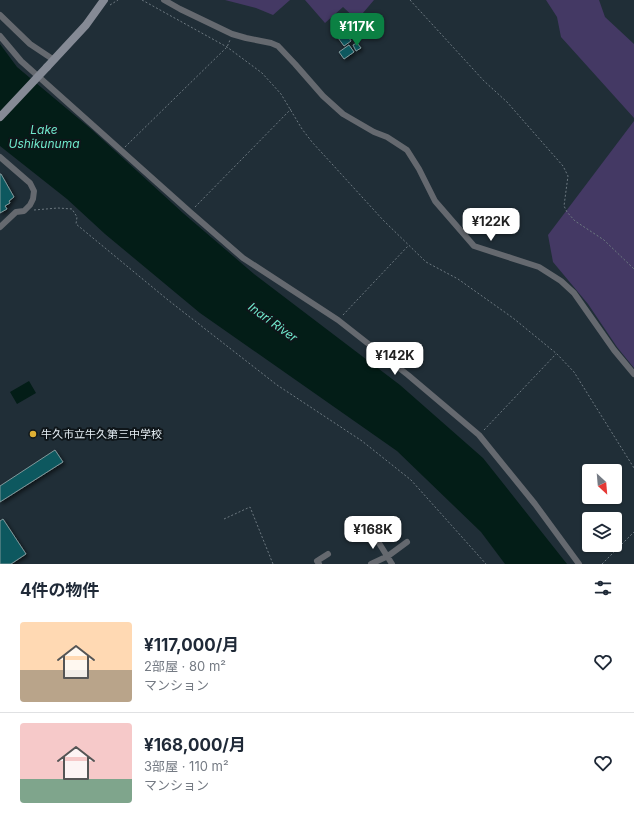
<!DOCTYPE html>
<html lang="ja">
<head>
<meta charset="utf-8">
<style>
	body { margin:0; font-family:Inter,"Noto Sans JP",sans-serif; background:#f6f6f7; color:#1f2937; height:100vh; display:flex; flex-direction:column; font-size:15px; white-space:nowrap }
	* { box-sizing:border-box; margin:0 }
	p { font-size:13px; color:#747a83 }
	.icon { flex:none; width:22px; height:22px; fill:none; stroke:currentColor; stroke-width:2; stroke-linecap:round; stroke-linejoin:round }
	.map { position:relative; height:564px; overflow:hidden }
	.panel { display:flex; flex-direction:column; background:#fff; flex:1 }
	.panel>* { flex:none }
	.needle { width:26px; rotate:154deg }
	.tools { position:absolute; left:582px; top:464px; display:grid; gap:8px }
	.tools a { display:grid; place-items:center; width:40px; height:40px; border-radius:4px; background:#fff; box-shadow:0 1px 3px #0004; font-size:20px }
	.price { position:absolute; translate:-50% -34px; padding:0 9px; border-radius:8px; background:#fff; color:#222; font-size:13px; line-height:26px; filter:drop-shadow(0 1px 2px #0008) }
	.price::after { content:''; position:absolute; left:50%; top:24px; width:12px; height:9px; margin-left:-6px; background:inherit; clip-path:polygon(0 0,100% 0,50% 100%) }
	.price.on { background:#0b8043; color:#fff }
	ul { padding:0; list-style:none }
	li { display:flex; align-items:center; gap:12px; height:100px; padding:0 20px }
	li+li { border-top:1px solid #e0e1e3 }
	li span { display:grid; place-items:center; flex:none; width:112px; height:80px; border-radius:4px; color:#555 }
	li>.icon { margin-inline-start:auto }
	span .icon { width:48px; height:48px; fill:#fffc; stroke-width:1 }
	li b { font-size:17px }
	h2 { display:flex; justify-content:space-between; align-items:center; height:48px; padding:0 20px; font-size:17px }
	.map>svg:first-child { display:block }
	.green { fill:#443964 }
	.water { fill:#031d17 }
	.building { fill:#09585f; stroke:#81979a; filter:url(#shadow) }
	.lines { fill:none; stroke-linecap:round; stroke-linejoin:round }
	.path { stroke:#6d7981; stroke-width:1; stroke-dasharray:2 2; stroke-linecap:butt }
	.street { stroke:#65696f; stroke-width:6 }
	.secondary { stroke:#858a95; stroke-width:8 }
	.secondary-bridge { stroke:#858a95; stroke-width:8 }
	.poi-dot { fill:#dfb034; stroke:#0f161a; stroke-width:1.5 }
	.labels { text-anchor:middle; dominant-baseline:central; stroke-width:4; stroke-linejoin:round; paint-order:stroke }
	.poi-label { font-size:11px; fill:#e6eff5; stroke:#0f161a; text-anchor:start }
	.water-label { font-size:12px; font-style:italic; fill:#70e8cc; stroke:#0f161a }
</style>
</head>
<body>
<div class="map">
<svg width="634" height="564" viewBox="0 0 634 564">
	<defs>
		<filter id="shadow"><feDropShadow dx="2" dy="2" stdDeviation="2" flood-color="#0009"/></filter>
	</defs>
	<rect width="100%" height="100%" fill="#202e37"/>
	<path class="green" d="M225,0H290L273,15L256,8Z
		M305,0H374L357,20L343,7L325,23Z
		M546,0H599L605,17L634,44V118L561,37L557,17Z
		M634,121V368L617,347L588,304L553,262L548,235Z"/>
	<path class="water" d="M0,44L17,67L91,129L183,213L254,274L400,385L483,458L567,564H505L481,532L397,451L200,313L105,234L67,199L0,146Z
		M29,381L36,393L17,404L10,392Z"/>
	<path class="building" d="M344,30L351,41L344,46L336,35Z
		M357,43L361,48L356,51L353,45Z
		M349,45L354,52L344,59L339,52Z
		M0,174H1L14,197L9,201L10,203L5,206L7,209L0,213Z
		M55,450L63,462L0,502V486Z
		M3,519L26,554L11,564H0V521Z"/>
	<g class="lines">
		<path class="path" d="M142,0L227,47L262,73L281,94L302,129L312,142L383,220L426,262L458,279L513,318L557,354L574,372L634,468
			M410,0L484,81L507,102L563,166L568,176L564,206L567,212L575,221L604,240L634,269
			M110,5L118,0
			M125,147L227,47L230,40
			M195,207L291,109
			M34,210L58,208L72,209L77,217L76,224L168,300L277,385L362,441L411,480L486,564
			M343,315L408,246
			M484,430L556,354
			M224,519L250,507L273,564
			M602,564L634,532"/>
		<path class="street" d="M164,0L180,9L232,34L246,38L271,43L278,46L295,64L323,96L343,114L374,132L387,137L407,150L419,169L435,201L474,246L539,267L561,281L574,293L614,350L634,374
			M0,15L30,44L54,60
			M0,36L21,61L190,212L243,258L338,320L408,375L479,435L535,504L579,564
			M0,157L30,183L34,191L33,199L30,205L24,211L16,212L0,227
			M369,527L392,564
			M319,564L317,561L328,554
			M371,564L388,556L407,542"/>
		<path class="secondary" d="M47,67L86,25L104,0"/>
		<path class="secondary-bridge" d="M0,117L47,67"/>
	</g>
	<circle class="poi-dot" cx="33" cy="434" r="4"/>
	<g class="labels">
		<g class="poi-label">
			<text x="41" y="434">牛久市立牛久第三中学校</text>
		</g>
		<g class="water-label">
			<text x="44" y="129">Lake<tspan x="44" dy="14">Ushikunuma</tspan></text>
			<text transform="translate(273 322) rotate(36)">Inari River</text>
		</g>
	</g>
</svg>
<div class="tools">
<a><svg class="needle" viewBox="-14 -14 28 28"><path d="M0-13l5 13h-10z" fill="#e53935"/><path d="M0 13l5-13h-10z" fill="#747a83"/></svg></a>
<a><svg class="icon" aria-label="layers" viewBox="0 0 24 24"><path d="M12 4l9 5-9 5-9-5zM3 14l9 5 9-5"/></svg></a>
</div>
<b class="price on" style="left:357px;top:47px">¥117K</b>
<b class="price" style="left:491px;top:242px">¥122K</b>
<b class="price" style="left:395px;top:376px">¥142K</b>
<b class="price" style="left:373px;top:550px">¥168K</b>
</div>
<section class="panel">
<h2>4件の物件<svg class="icon" aria-label="filters" viewBox="0 0 24 24"><path d="M4 7h16M4 17h16"/><circle cx="9" cy="7" r="2"/><circle cx="15" cy="17" r="2"/></svg></h2>
<ul>
<li><span style="background:linear-gradient(#ffd9b3 60%,#b9a48a 0)"><svg class="icon" aria-label="home" viewBox="0 0 24 24"><path d="M3 11l9-7 9 7M6 9v11h12V9"/></svg></span><div><b>¥117,000/月</b><p>2部屋 · 80 m²</p><p>マンション</p></div><svg class="icon" aria-label="heart" viewBox="0 0 24 24"><path d="M12 20l-8-8c-3-5 5-10 8-4 3-6 11-1 8 4z"/></svg></li>
<li><span style="background:linear-gradient(#f6c9c9 70%,#7fa58c 0)"><svg class="icon" aria-label="home" viewBox="0 0 24 24"><path d="M3 11l9-7 9 7M6 9v11h12V9"/></svg></span><div><b>¥168,000/月</b><p>3部屋 · 110 m²</p><p>マンション</p></div><svg class="icon" aria-label="heart" viewBox="0 0 24 24"><path d="M12 20l-8-8c-3-5 5-10 8-4 3-6 11-1 8 4z"/></svg></li>
</ul>
</section>
</body>
</html>
